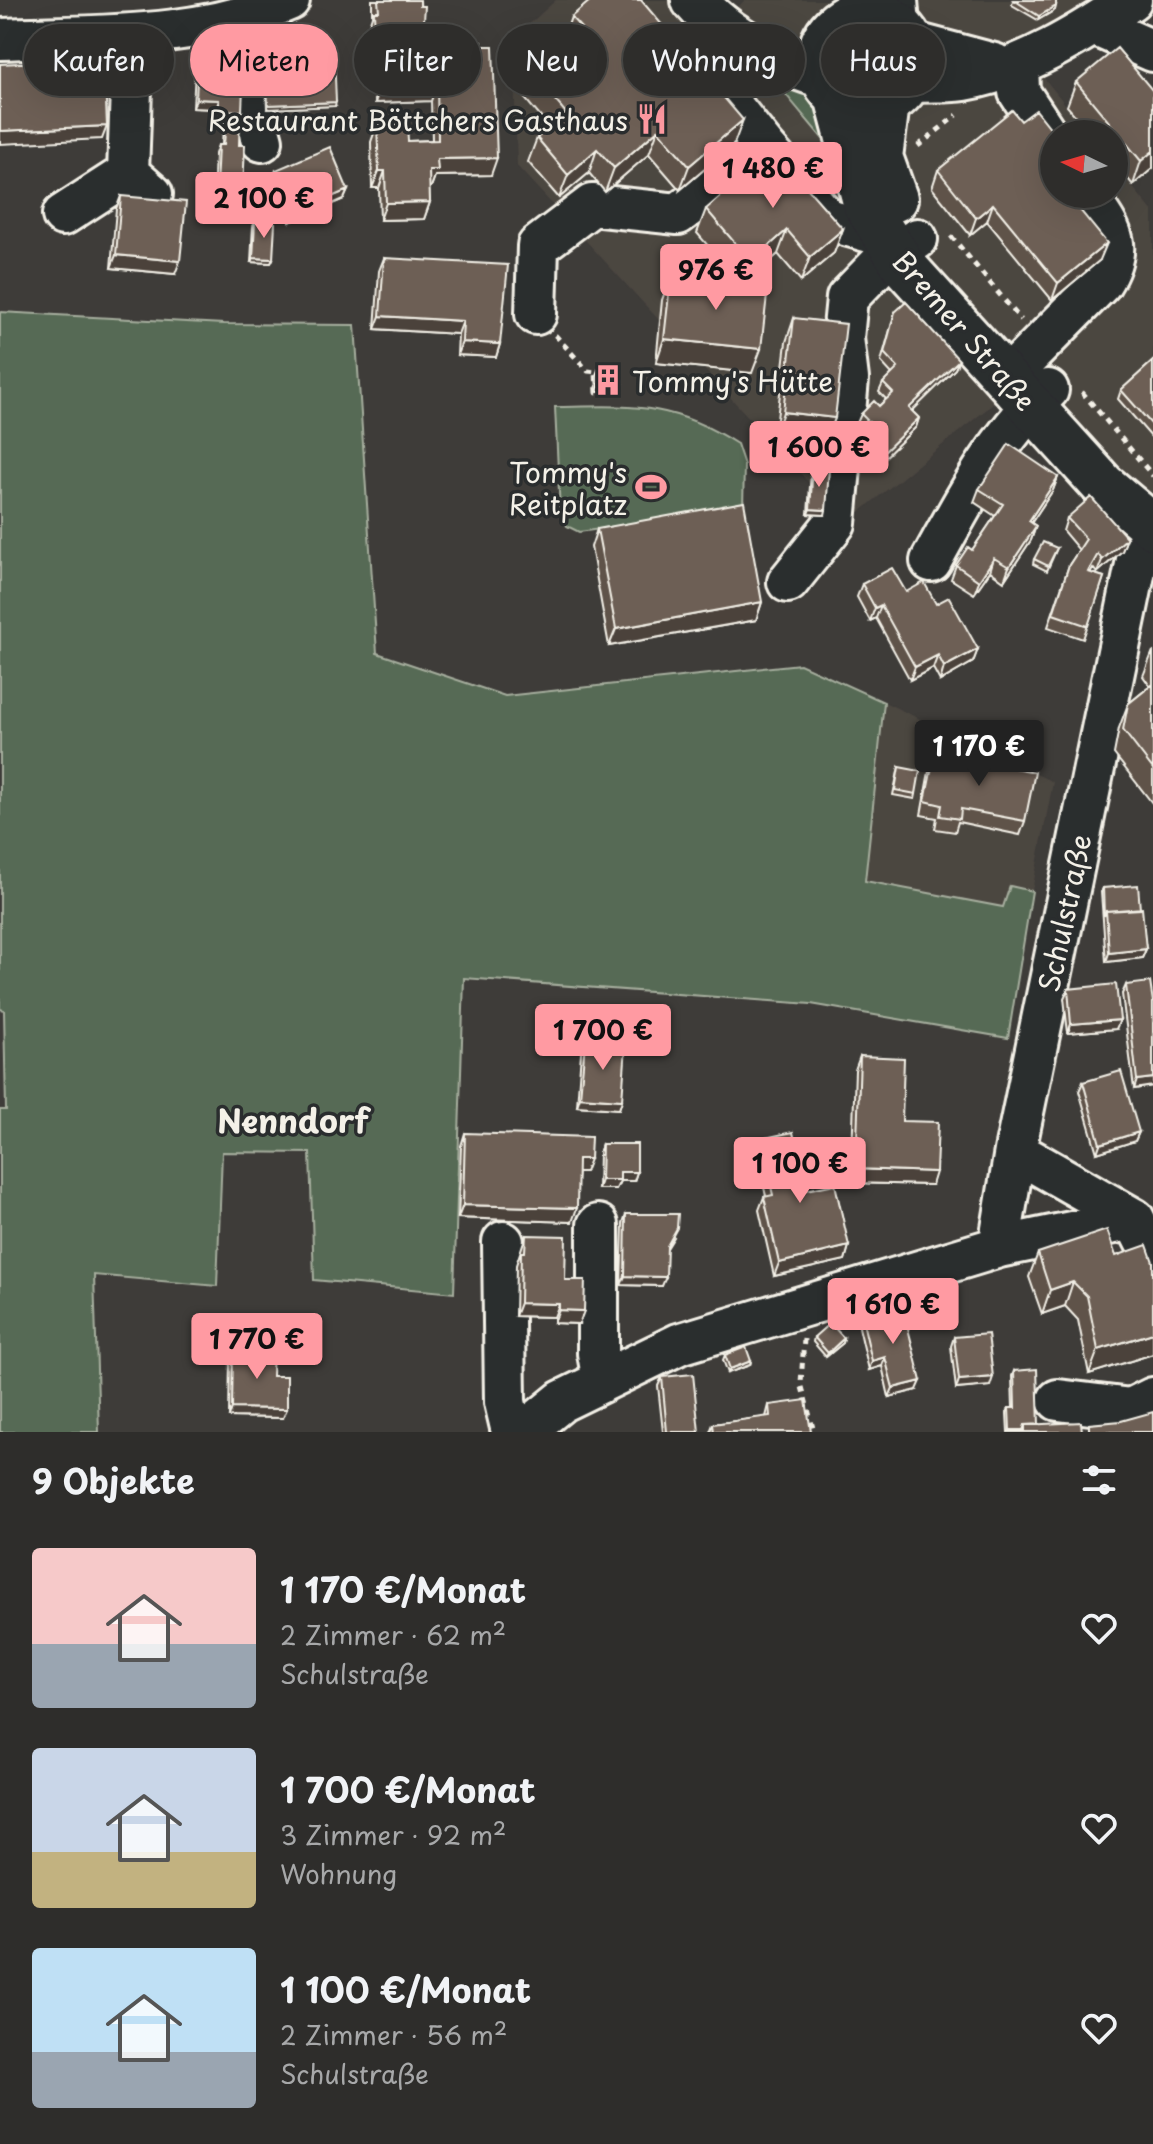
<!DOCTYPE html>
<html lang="de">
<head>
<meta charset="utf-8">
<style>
	body { margin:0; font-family:"Playpen Sans",sans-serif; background:#3a3937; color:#f1f3f6; height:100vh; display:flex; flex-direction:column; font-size:30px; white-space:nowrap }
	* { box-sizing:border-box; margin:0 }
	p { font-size:26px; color:#a7a8a9 }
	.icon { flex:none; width:44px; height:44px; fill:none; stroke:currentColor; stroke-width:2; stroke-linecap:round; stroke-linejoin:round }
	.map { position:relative; height:1432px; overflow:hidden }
	.details { display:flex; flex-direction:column; background:#2e2d2b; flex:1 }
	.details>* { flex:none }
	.guide { position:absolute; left:24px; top:24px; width:1106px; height:72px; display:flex; gap:16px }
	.needle { width:52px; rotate:275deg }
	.fabs { position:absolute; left:1040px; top:120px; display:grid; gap:16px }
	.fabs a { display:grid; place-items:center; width:88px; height:88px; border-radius:50%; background:#2e2d2b; box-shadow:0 8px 32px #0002,0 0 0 2px #494947; font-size:40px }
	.price { position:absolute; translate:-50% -68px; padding:0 18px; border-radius:8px; background:#ff9aa2; color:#111; font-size:26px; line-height:52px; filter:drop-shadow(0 2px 4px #0008) }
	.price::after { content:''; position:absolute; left:50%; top:48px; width:24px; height:18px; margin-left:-12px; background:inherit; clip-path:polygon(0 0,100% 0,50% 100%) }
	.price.on { background:#222; color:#fff }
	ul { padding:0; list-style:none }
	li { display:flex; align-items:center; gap:24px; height:200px; padding:0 32px }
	li span { display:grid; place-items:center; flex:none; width:224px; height:160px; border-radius:8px; color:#555 }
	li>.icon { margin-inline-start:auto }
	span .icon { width:96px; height:96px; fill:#fffc; stroke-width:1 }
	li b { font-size:34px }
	h2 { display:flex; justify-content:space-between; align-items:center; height:96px; padding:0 32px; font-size:34px }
	.pill { padding:0 28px; border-radius:36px; background:#2e2d2b; box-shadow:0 8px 32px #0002,0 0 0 2px #494947; font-size:28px; line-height:72px }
	.pill.on { background:#ff9aa2; color:#111 }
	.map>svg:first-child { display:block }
	.built { fill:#4c4641 }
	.green { fill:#576a54; stroke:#a6ae9e; stroke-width:2 }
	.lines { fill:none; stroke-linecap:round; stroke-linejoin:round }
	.minor-casing { stroke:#f4f1e8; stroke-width:46 }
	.major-casing { stroke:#f4f1e8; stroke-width:50 }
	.path { stroke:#f4f1e8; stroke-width:5; stroke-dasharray:6 6; stroke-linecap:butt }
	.minor { stroke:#2a2d2e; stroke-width:40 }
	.major { stroke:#2a2d2e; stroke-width:44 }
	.wall { fill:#5e5248; stroke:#f4f1e8; stroke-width:2 }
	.shaded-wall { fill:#4c423b; stroke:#f4f1e8; stroke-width:2 }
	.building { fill:#6d5f54; stroke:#f4f1e8; stroke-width:2 }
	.labels { text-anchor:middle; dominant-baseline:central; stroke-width:7; stroke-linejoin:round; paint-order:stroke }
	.poi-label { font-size:28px; fill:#f4f1e8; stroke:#2a2d2e; text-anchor:end }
	.street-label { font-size:28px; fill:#f4f1e8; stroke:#2a2d2e }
	.quarter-label { font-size:32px; font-weight:bold; fill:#f4f1e8; stroke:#2a2d2e }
</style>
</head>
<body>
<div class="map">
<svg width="1153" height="1432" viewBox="0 0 1153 1432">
	<rect width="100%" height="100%" fill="#3e3c39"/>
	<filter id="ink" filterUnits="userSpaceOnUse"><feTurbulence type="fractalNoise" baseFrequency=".0125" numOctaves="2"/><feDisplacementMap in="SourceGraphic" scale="16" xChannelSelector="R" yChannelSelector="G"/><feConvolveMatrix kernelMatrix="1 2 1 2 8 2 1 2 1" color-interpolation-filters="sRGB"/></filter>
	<g filter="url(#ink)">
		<path class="built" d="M556,0H692L725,20L745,0H1128L1028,58L1089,134H1054V194H1114V164L1153,212V521L1019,383L846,523L517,166L513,39Z
			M884,702L1053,782L1032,891L1010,886L1004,907L865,881Z"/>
		<path class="green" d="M839 60a26 26 0 1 1 52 0a26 26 0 1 1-52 0Z
			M777,78L801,82L833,123L827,144L777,84Z
			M0,312L224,324L355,325L377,653L505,696L800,664L884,702L865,881L1003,907L1010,886L1032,891L1008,1038L811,1004L464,978L454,1293L314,1280L310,1153L222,1152L217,1286L94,1275L99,1432H0V1110H6L4,1010L0,1009Z
			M555,407C630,406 671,401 737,444L744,465L743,509L579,532L567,526L560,513Z"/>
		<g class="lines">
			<defs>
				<path id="minor" d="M897,0L899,26
					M850,16L856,0
					M246,17L253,108L262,141
					M1094,25L1153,51
					M720,27L718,81L724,96L765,148L828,220L884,236
					M0,39C98,35 198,40 289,0
					M911,42L994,64
					M1018,64L1019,92L1054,145
					M908,83C927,80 946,83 964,80C1023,70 1082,33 1131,0
					M128,173L152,194
					M63,215L128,173L133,34
					M536,314L538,246L592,205L678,214L765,148
					M1007,378L1101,283C1126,243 1109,229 1086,194
					M931,561C965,499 996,439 1048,390
					M788,582L835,523L848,379L843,338L847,298L880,264L917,239
					M1015,1151L1134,1219L1153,1257
					M598,1225V1353L603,1381
					M503,1242L505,1402L512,1432
					M999,1247L1015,1151L1138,555L1153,538
					M1058,1400L1131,1409L1153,1398
					M524,1432L562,1401L679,1344L999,1247L1134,1219"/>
				<path id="major" d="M694,0C726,38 776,62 824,76
					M820 60a47 47 0 1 1 94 0a47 47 0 1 1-94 0Z
					M837,96L866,206L904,266L1103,485L1153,527
					M887,103L880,157L895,199"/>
			</defs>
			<use href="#minor" class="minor-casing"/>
			<use href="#major" class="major-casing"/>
			<path class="path" d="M918,146L957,115
				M951,236L1021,320
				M555,335L588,371L596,372L597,393L621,391L620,385
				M1082,392L1153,476
				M804,1339L801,1383L814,1432"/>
			<use href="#minor" class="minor"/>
			<use href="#major" class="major"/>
		</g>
		<path class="wall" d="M372,0H420L422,48H448L450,42L491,175L435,176L431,187H429L430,202L424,219L380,220L379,188H372L371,142L377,125L408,141L432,140L431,101L375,103L374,54H368V28L372,16Z
			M1013,0H1056L1055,10L1038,20L1012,5Z
			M571,17L734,144L680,190L649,154L605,192L589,173L559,198L528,162L537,138L549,127L522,95L530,71L564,42L563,40Z
			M266,55L335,106L267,109L265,59Z
			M198,60L239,118V145L243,190L240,199L213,197L215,154L218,145H222L223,127L225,119H215L216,109L193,108L195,69Z
			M1076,82L1153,91V168L1133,185L1114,162V134H1091L1067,106Z
			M1021,121L1054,134V173L1051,175L1100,260L1052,300L987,221L970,235L932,188L938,170Z
			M276,170L348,190L344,199L290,222L272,179Z
			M121,196L175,274L111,268L116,209Z
			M706,209L843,229L834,253L801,281L778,254L745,284L752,373L656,363L662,300L671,276L740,283L697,233Z
			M255,222L273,259L271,263L251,262L253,226Z
			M384,258L500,344L496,357L457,355L458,334L375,329L379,271Z
			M895,312L959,360L955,369L912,411L919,418L916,427L878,464L860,445L863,436L867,432L857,423L861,414L879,406L886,399L879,392L883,383L892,374L881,362Z
			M794,318L835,418L826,442L775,436L786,342Z
			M1153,361V439L1118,399L1121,390Z
			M598,370L620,390L597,392L596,375Z
			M813,467L825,515L808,514L811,472Z
			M1058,477L1053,490L1031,523L1036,526L1031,540L1004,581L990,571L974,594L951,579L956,565L972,550L995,516L974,502L979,489Z
			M1067,518L1127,538L1122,551L1097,573L1093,568L1090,573L1104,577L1083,639L1048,627L1069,565L1079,550L1063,531Z
			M597,529L762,602L756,620L609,646L591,547Z
			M1057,548L1047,571L1033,564L1034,559Z
			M862,584L906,592L936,604L978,649L973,662L940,681L933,668L910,680L876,618L870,621L857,597Z
			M1153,651V804L1114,754L1119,728L1128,704L1150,686L1143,676Z
			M935,753L1025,821L1020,835L958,822L955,832L935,829L937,818L921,815L930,766Z
			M899,767L916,794L915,799L893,795Z
			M1103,888L1140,909L1146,949L1142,958L1106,962L1101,892Z
			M1126,985L1153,1086L1134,1089L1122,994Z
			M1068,989L1116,1029L1068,1033L1064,998Z
			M585,1043L622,1100L619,1109L577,1106L581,1052Z
			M860,1056L902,1121L932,1185L851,1183L855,1070Z
			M1083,1082L1139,1132L1135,1141L1097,1153L1079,1091Z
			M465,1133L585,1172H578L572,1222L458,1218L461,1146Z
			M760,1139L806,1190L849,1246L845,1260L774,1276L759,1210L764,1197L766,1196L756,1153Z
			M602,1144L637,1172L634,1181H620L616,1189H598L599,1153Z
			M626,1214L674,1237L666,1250L662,1286L621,1285L623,1223Z
			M526,1235L565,1280L579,1324L554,1323V1317L515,1316L516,1265Z
			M1038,1253L1116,1256L1153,1262V1354L1089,1374L1078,1320L1065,1306L1042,1314L1029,1277Z
			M862,1318L917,1390L889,1397L882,1366L869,1370L859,1327Z
			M814,1337L844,1338L843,1343L826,1357L813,1342Z
			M954,1337L990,1386L956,1389L951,1346Z
			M233,1349L272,1376L283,1418L229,1417L230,1358Z
			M725,1355L751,1361L750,1365L728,1373L723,1360Z
			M1014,1371L1039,1425L1082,1432H1008L1007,1413L1009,1408H1013L1012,1376Z
			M662,1377L699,1432H663L658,1386Z
			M769,1405L811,1432H710L713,1424L766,1417Z"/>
		<path class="shaded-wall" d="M1056,6L1055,10L1038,20L1039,16Z
			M375,37H380L374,54H368Z
			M437,84L431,101L375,103L381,86Z
			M196,99L219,100L216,109L193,108Z
			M336,102L335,106L267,109L268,105Z
			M219,110L242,111L239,120L215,119Z
			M743,120L734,144L680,190L689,166Z
			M107,126L102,139L0,144V131Z
			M658,130L649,154L605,192L614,168Z
			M597,149L589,173L559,198L568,175Z
			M1153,151V168L1133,185L1141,161Z
			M497,158L491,175L435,176L431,187H423L429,170L437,159Z
			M1054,161V173L1039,185L1046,168Z
			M379,171H385L379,188H372Z
			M216,188L243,190L240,199L213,197Z
			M348,190L344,199L290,222L293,213Z
			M430,202L424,219L380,220L386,203Z
			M993,204L987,221L970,235L976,218Z
			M843,229L834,253L801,281L810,257Z
			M787,230L778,254L742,286L751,262Z
			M1107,243L1100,260L1052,300L1058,283Z
			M116,255L180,261L175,274L111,268Z
			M253,258L273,259L271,263L251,262Z
			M380,316L463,321L458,334L375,329Z
			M664,339L761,349L752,373L656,363Z
			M462,342L500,344L496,357L457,355Z
			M959,360L955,369L906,417L909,408Z
			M622,385L620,390L597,392L599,387Z
			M783,412L835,418L826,442L775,436Z
			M919,418L916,427L878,464L881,455Z
			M1058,477L1053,490L1024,534L1029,521Z
			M810,509L826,510L825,515L808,514Z
			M1036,526L1031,540L1004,581L1009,567Z
			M1127,538L1122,551L1097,573L1102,560Z
			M994,558L990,571L974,594L979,581Z
			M762,602L756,620L609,646L616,629Z
			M881,605L876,618L870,621L875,608Z
			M978,649L973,662L940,681L944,667Z
			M938,655L933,668L910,680L915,667Z
			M1146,949L1142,958L1106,962L1109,953Z
			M1120,1020L1116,1029L1068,1033L1071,1024Z
			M1153,1078V1086L1134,1089L1137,1080Z
			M580,1097L622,1100L619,1109L577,1106Z
			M1139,1132L1135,1141L1097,1153L1100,1144Z
			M578,1159H590L585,1172H573Z
			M856,1169L936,1172L932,1185L851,1183Z
			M620,1172H637L634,1181H620L616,1189H598L601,1180Z
			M463,1205L577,1208L572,1222L458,1218Z
			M849,1246L845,1260L774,1276L779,1263Z
			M625,1276L666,1277L662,1286L621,1285Z
			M1073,1282L1065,1306L1042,1314L1050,1290Z
			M520,1303L559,1304L554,1317L515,1316Z
			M559,1310L584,1311L579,1324L554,1323Z
			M1153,1333V1354L1089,1374L1098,1350Z
			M844,1338L843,1343L826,1357L828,1353Z
			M885,1357L882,1366L869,1370L872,1361Z
			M751,1361L750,1365L728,1373L730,1369Z
			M993,1377L990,1386L956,1389L959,1380Z
			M921,1381L917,1390L889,1397L893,1388Z
			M232,1408L287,1409L283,1418L229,1417Z"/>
		<path class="building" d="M378,0H420V6H425L422,48H450V42H482V46H493L497,158L437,159L438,170H429L430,202L386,203L385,171H379L377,125L407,124L408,141L438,140L437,84L381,86L380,37H375L374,11H379Z
			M591,0H641L743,120L689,166L658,130L614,168L597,149L568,175L537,138L566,113L530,71L581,28L571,17Z
			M1014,0H1056V6L1039,16Z
			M1117,48L1153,91V151L1141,161L1076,82Z
			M334,52L336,102L268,105L266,55Z
			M104,59L107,126L0,131V64Z
			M198,60L244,62L242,111L219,110V100L196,99Z
			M1012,110L1021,121L1036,110L1055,134H1054V161L1046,168L1054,179V194H1067L1107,243L1058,283L993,204L976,218L938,170Z
			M226,118H240L239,145H245L243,190L216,188L218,145H224Z
			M330,147L348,190L293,213L276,170Z
			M774,150L843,229L810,257L787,230L751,262L706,209Z
			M121,196L186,202L180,261L116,255Z
			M255,222L275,223L273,259L253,258Z
			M384,258L508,265L500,344L462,342L463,321L380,316Z
			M671,276L768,286L761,349L664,339Z
			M906,302L959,360L909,408L919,418L881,455L863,436L873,426L861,414L874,401L879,406L893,393L883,383L898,368L884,353L895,312Z
			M794,318L846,324L835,418L783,412Z
			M1153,361V426L1121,390Z
			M620,369L622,385L599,387L598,370Z
			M1009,444L1058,477L1029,521L1036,526L1009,567L994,558L979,581L956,565L968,547L972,550L1003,504L979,489Z
			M813,467L829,469L826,510L810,509Z
			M1091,497L1127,538L1102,560L1098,554L1088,572L1104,577L1088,626L1053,614L1069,565L1086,539L1067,518Z
			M744,502L762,602L616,629L597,529Z
			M1043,542L1057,548L1048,566L1034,559Z
			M892,568L906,592L924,582L936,604L949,597L978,649L944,667L938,655L915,667L881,605L875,608L862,584Z
			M1153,684V769L1123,730L1128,704Z
			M935,753L1035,772L1025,821L961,809L960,819L940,816L942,805L925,801Z
			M899,767L920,771L916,794L895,790Z
			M1138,885L1140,909L1106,911L1104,916L1103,888Z
			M1142,908L1146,949L1109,953L1106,911Z
			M1150,982L1153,1002V1078L1137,1080L1126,985Z
			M1116,984L1120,1020L1071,1024L1068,989Z
			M585,1043L626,1046L622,1100L580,1097Z
			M860,1056L904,1058L902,1121L938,1122L936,1172L856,1169Z
			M1121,1071L1139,1132L1100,1144L1083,1082Z
			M793,1132L806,1190L835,1184L849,1246L779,1263L764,1197L773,1195L760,1139Z
			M465,1133L591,1137L590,1159H578L577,1208L463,1205Z
			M602,1144H637V1172H620V1180H601Z
			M626,1214H678L677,1228L667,1246L666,1277L625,1276Z
			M1107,1230L1116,1256L1147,1245L1153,1262V1333L1098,1350L1087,1296L1073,1282L1050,1290L1038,1253Z
			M526,1235L566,1236L565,1280H585L584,1311L559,1310V1304L520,1303L521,1252H525Z
			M903,1308L921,1381L893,1388L885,1357L872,1361L862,1318Z
			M830,1323L844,1338L828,1353L814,1337Z
			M988,1334L993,1377L959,1380L954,1337Z
			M746,1347L751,1361L730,1369L725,1355Z
			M233,1349H273L272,1376H287V1409L232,1408Z
			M1037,1369L1039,1425H1025L1023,1430H1010L1009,1408H1015L1014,1371Z
			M693,1374L699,1432H667L662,1377Z
			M806,1400L811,1432H714L713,1424L770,1416L769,1405Z
			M1153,1412V1432H1089V1424L1121,1421Z
			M1081,1422L1082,1432H1025V1425Z"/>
	</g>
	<defs>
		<symbol id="restaurant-bare" viewBox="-9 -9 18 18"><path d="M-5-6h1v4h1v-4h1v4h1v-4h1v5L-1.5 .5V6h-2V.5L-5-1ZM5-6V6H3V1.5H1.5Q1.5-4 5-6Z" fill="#ff9aa2" stroke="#2a2d2e" stroke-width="2.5" paint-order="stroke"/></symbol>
		<symbol id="building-bare" viewBox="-9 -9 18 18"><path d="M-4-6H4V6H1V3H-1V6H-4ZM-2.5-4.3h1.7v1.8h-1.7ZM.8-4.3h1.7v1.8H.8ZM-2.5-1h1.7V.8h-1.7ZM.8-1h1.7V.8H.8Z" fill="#ff9aa2" stroke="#2a2d2e" stroke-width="2.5" paint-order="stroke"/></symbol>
		<symbol id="stadium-bare" viewBox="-9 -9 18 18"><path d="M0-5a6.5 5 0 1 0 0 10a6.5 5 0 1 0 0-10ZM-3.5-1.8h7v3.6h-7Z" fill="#ff9aa2" stroke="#2a2d2e" stroke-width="2.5" paint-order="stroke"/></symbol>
	</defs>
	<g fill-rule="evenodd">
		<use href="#restaurant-bare" x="630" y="97" width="44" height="44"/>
		<use href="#building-bare" x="586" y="358" width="44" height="44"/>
		<use href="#stadium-bare" x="629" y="465" width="44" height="44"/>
	</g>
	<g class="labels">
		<g class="poi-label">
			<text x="628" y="119">Restaurant Böttchers Gasthaus</text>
			<text x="632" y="380" text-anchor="start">Tommy's Hütte</text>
			<text x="627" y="471">Tommy's<tspan x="627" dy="32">Reitplatz</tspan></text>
		</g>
		<g class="street-label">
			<text transform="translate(965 330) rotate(49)">Bremer Straße</text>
			<text transform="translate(1064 913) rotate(-78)">Schulstraße</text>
		</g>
		<g class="quarter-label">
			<text x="293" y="1120">Nenndorf</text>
		</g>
	</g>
</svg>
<div class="fabs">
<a><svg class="needle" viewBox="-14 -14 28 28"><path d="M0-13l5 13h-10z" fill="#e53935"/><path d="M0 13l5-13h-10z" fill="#a7a8a9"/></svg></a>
</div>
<b class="price" style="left:773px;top:210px">1 480 €</b>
<b class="price" style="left:264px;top:240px">2 100 €</b>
<b class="price" style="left:716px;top:312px">976 €</b>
<b class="price" style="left:819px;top:489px">1 600 €</b>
<b class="price on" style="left:979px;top:788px">1 170 €</b>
<b class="price" style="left:603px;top:1072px">1 700 €</b>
<b class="price" style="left:800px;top:1205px">1 100 €</b>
<b class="price" style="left:893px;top:1346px">1 610 €</b>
<b class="price" style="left:257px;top:1381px">1 770 €</b>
<div class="guide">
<a class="pill">Kaufen</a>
<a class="pill on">Mieten</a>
<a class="pill">Filter</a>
<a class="pill">Neu</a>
<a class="pill">Wohnung</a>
<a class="pill">Haus</a>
</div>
</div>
<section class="details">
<h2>9 Objekte<svg class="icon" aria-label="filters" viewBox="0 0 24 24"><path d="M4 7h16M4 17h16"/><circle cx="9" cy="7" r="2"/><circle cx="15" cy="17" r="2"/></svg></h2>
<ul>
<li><span style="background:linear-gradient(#f6c9c9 60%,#9aa5b1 0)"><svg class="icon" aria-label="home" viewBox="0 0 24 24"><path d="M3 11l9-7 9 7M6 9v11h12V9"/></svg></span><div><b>1 170 €/Monat</b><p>2 Zimmer · 62 m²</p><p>Schulstraße</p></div><svg class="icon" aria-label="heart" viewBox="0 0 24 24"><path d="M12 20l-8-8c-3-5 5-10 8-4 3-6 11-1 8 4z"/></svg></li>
<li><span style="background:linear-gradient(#c9d6e8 65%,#c2b280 0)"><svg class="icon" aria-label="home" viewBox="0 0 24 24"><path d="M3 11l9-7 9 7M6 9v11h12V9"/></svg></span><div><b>1 700 €/Monat</b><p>3 Zimmer · 92 m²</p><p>Wohnung</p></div><svg class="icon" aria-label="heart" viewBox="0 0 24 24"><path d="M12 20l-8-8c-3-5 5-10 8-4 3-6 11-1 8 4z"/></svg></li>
<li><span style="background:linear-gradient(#bfe0f5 65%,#9aa5b1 0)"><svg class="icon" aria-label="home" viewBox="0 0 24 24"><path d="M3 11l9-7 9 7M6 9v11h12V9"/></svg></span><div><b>1 100 €/Monat</b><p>2 Zimmer · 56 m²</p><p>Schulstraße</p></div><svg class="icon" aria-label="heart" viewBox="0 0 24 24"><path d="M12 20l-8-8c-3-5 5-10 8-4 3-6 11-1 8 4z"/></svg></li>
</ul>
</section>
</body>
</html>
